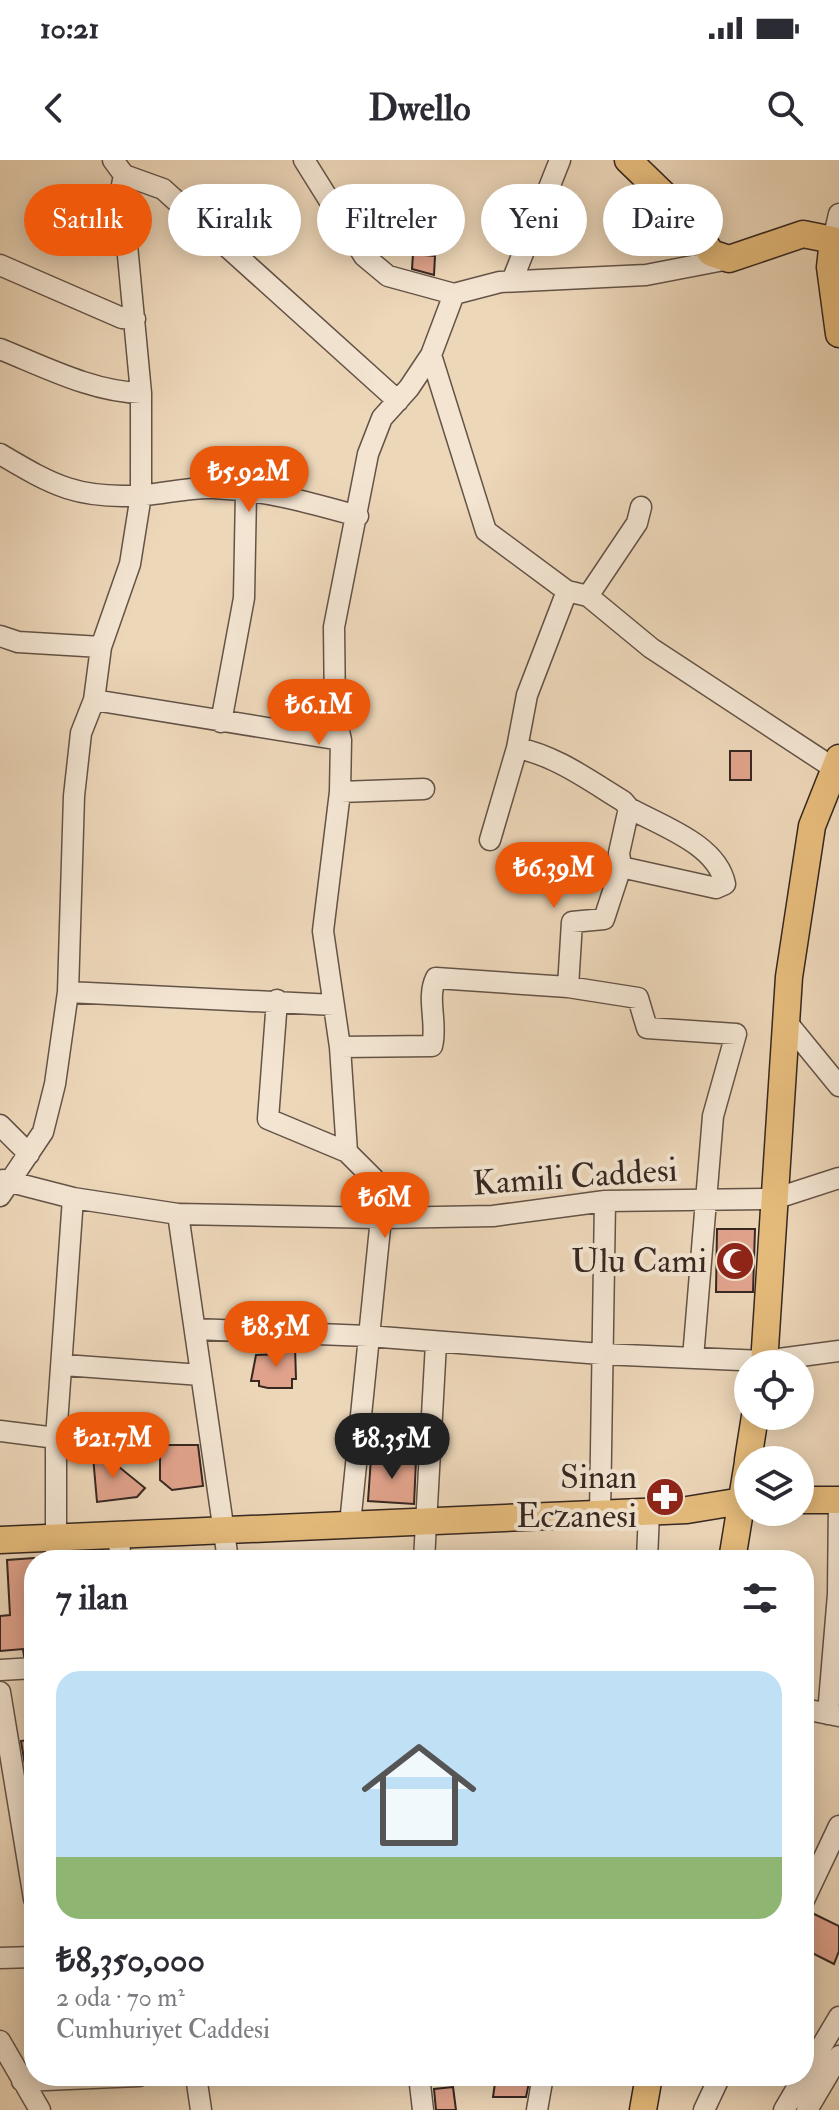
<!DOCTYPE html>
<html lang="tr">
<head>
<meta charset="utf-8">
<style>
	body { margin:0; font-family:"IM FELL Double Pica",serif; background:#f2f2f3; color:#2b2b33; height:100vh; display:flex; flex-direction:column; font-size:30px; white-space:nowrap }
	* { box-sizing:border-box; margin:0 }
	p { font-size:26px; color:#7c7c81 }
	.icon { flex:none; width:44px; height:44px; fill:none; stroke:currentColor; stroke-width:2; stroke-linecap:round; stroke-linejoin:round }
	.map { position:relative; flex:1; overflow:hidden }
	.details { position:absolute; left:24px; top:1390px; width:790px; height:536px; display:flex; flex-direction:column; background:#fff; border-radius:32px; box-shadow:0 4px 20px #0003 }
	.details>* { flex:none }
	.top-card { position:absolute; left:24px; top:24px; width:792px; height:72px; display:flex; gap:16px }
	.tools { position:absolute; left:734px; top:1190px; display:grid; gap:16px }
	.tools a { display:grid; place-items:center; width:80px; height:80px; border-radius:50%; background:#fff; box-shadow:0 4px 20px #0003; font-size:40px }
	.price { position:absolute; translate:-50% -68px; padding:0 18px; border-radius:28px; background:#ea580c; color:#fff; font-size:26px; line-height:52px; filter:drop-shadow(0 2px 4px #0008) }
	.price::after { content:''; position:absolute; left:50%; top:48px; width:24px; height:18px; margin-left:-12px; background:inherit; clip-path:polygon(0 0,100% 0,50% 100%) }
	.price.active { background:#222; color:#fff }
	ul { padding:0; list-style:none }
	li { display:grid; align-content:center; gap:16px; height:424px; padding:0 32px }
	li span { display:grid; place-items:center; height:248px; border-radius:24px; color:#555 }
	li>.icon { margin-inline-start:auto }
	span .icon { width:144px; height:144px; fill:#fffc; stroke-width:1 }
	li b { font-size:34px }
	h2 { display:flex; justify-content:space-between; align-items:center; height:96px; padding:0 32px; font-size:34px }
	.tag { padding:0 28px; border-radius:36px; background:#fff; box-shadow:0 4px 20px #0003; font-size:28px; line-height:72px }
	.tag.active { background:#ea580c; color:#fff }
	.status { display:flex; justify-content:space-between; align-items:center; height:56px; padding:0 40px; background:#fff; direction:ltr }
	.status svg { height:22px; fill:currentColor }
	header { display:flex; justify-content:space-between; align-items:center; height:104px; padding:0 32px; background:#fff; font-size:36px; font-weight:700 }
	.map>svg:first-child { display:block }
	.building { fill:#e1a38c; stroke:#362721; stroke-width:2 }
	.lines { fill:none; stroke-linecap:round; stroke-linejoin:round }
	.minor-casing { stroke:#645347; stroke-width:23 }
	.major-casing { stroke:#362721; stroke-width:29 }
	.minor { stroke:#f3e5d2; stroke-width:20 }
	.major { stroke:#e6bc7c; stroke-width:26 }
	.labels { text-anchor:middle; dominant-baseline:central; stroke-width:8; stroke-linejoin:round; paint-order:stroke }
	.street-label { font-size:34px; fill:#362721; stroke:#f3e5d2 }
	.poi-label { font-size:34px; fill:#362721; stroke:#f3e5d2; text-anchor:end }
</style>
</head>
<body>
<div class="status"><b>10:21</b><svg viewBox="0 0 49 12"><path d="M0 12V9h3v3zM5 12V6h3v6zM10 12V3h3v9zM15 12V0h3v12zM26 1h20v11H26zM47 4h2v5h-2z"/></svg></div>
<header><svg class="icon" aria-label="back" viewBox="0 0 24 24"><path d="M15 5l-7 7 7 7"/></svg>Dwello<svg class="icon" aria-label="search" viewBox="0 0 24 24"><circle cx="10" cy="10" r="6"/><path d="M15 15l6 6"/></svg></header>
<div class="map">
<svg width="839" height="1950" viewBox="0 0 839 1950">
	<rect width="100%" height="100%" fill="#edd7b9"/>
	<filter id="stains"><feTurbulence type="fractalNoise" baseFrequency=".0025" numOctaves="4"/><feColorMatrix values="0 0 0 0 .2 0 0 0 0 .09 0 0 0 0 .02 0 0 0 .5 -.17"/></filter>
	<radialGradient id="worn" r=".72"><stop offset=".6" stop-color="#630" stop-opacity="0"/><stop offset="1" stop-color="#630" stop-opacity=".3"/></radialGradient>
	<path class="building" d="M413,94L435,96L434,115L412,109Z
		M730,591H751V620H730Z
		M717,1069H755L753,1132H716Z
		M283,1186H295L296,1219H292V1228H268L259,1226V1221H251L256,1195L283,1194Z
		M92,1285L145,1328L137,1337L97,1342Z
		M160,1285H198L203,1326L172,1330L160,1320Z
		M371,1298L416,1300L414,1344L368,1341Z
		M34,1398V1495L24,1496L23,1489L0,1491V1456L10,1455L7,1400Z
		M34,1579V1642H31L21,1581Z
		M810,1752L839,1766V1791L834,1804L804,1789V1765Z
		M496,1916L530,1918L526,1937H493Z
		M453,1927L456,1950H436L434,1929Z"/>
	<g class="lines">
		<defs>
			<path id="minor" d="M113,0L124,15L163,29L398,241
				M304,0L364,96L388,116L454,134
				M833,80L839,54
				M0,105L122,158L135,159
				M512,121L560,0
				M0,189C45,207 93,232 141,233
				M431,195L486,371L567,431L588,436L651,488L835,609
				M0,294C54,326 79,340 145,335C167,333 191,327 213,328C266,330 307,342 358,356
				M588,436L637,363L641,347
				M0,476L18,482L101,487
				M94,540L341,580
				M221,562L244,438L246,332
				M517,588C555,595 590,621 623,641L629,648C661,666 717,684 725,724L716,728L621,707
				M340,632L424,629
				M490,680L517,588L527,535L567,431
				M568,827L572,762L604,759L621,707L619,693L629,648
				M68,832L334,845
				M277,840L268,959L347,992
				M785,860L839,926
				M340,887L432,886C438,864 426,838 436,818L568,827L638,838L647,868L736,874L713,956L693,1198
				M0,965L29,994
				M3,1020L73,1038L178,1054L381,1058L493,1056L605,1041L774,1039L839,1018
				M0,1036L43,972L55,924L68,832L74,636L81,573L94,540L101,487L130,404L141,335V233L127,85L119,41L124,15
				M178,1054L228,1400
				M195,1169L368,1176L601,1194L764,1201L839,1191
				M64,1205L201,1215
				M0,1271L56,1278
				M600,1354L605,1041
				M350,1364L381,1058L374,1019L347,992L340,887L323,771L340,632L341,580L335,554L334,467L368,294L382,258L409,228L431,195L454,134L500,122L646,115L729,99
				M118,1375L121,1400
				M56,1400V1278L73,1038
				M424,1400L436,1183
				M647,1400L649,1352
				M0,1510L34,1508
				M0,1532L34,1739
				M804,1549L839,1556
				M828,1554L838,1434L839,1340
				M804,1740L839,1666
				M0,1798L34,1797
				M0,1881L40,1950
				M196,1916L201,1950
				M419,1916L423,1950
				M804,1916L839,1857
				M22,1921L139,1916
				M537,1950L543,1916
				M704,1950L720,1916
				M784,1950L804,1916
				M807,1950L839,1896"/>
			<path id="major" d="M628,0L689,59L711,93L729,99L803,74L833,80L830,107L839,174
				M764,1204L789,817L812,666L839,598
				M748,1300L755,1256
				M800,1340H839
				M0,1380L687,1350L748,1340
				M732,1400L748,1302
				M643,1950L649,1916"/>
		</defs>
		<use href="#minor" class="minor-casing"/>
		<use href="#major" class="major-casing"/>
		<use href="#minor" class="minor"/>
		<use href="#major" class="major"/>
	</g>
	<defs>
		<symbol id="mosque-disc" viewBox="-11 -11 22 22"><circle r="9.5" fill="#8f2418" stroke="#f3e5d2"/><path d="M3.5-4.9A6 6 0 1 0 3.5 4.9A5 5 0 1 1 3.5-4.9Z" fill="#fff"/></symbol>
		<symbol id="pharmacy-disc" viewBox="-11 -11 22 22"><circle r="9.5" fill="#8f2418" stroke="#f3e5d2"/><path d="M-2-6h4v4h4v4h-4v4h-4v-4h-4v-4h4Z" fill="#fff"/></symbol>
	</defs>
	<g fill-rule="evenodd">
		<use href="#mosque-disc" x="713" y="1079" width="44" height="44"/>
		<use href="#pharmacy-disc" x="643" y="1315" width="44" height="44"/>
	</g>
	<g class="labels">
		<g class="street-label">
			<text transform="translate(575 1017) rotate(-4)">Kamili Caddesi</text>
		</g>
		<g class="poi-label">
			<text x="707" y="1101">Ulu Cami</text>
			<text x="637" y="1317">Sinan<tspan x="637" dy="39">Eczanesi</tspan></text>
		</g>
	</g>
	<rect width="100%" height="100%" filter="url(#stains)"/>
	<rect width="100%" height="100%" fill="url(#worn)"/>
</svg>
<div class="tools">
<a><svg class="icon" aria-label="locate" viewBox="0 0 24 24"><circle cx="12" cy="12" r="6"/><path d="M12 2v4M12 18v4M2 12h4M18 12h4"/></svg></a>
<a><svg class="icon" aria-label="layers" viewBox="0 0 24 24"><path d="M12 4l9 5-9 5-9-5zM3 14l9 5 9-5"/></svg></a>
</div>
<b class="price" style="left:249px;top:354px">₺5.92M</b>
<b class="price" style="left:319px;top:587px">₺6.1M</b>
<b class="price" style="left:554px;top:750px">₺6.39M</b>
<b class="price" style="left:385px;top:1080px">₺6M</b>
<b class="price" style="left:276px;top:1209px">₺8.5M</b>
<b class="price" style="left:113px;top:1320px">₺21.7M</b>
<b class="price active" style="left:392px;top:1321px">₺8.35M</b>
<div class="top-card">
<a class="tag active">Satılık</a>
<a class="tag">Kiralık</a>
<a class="tag">Filtreler</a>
<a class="tag">Yeni</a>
<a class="tag">Daire</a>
</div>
<section class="details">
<h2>7 ilan<svg class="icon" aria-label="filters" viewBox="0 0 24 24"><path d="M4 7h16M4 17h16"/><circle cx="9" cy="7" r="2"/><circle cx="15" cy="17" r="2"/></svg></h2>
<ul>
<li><span style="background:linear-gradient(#bfe0f5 75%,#8fb573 0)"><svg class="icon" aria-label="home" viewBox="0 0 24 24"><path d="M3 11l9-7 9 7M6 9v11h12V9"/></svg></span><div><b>₺8,350,000</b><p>2 oda · 70 m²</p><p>Cumhuriyet Caddesi</p></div></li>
</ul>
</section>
</div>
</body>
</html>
